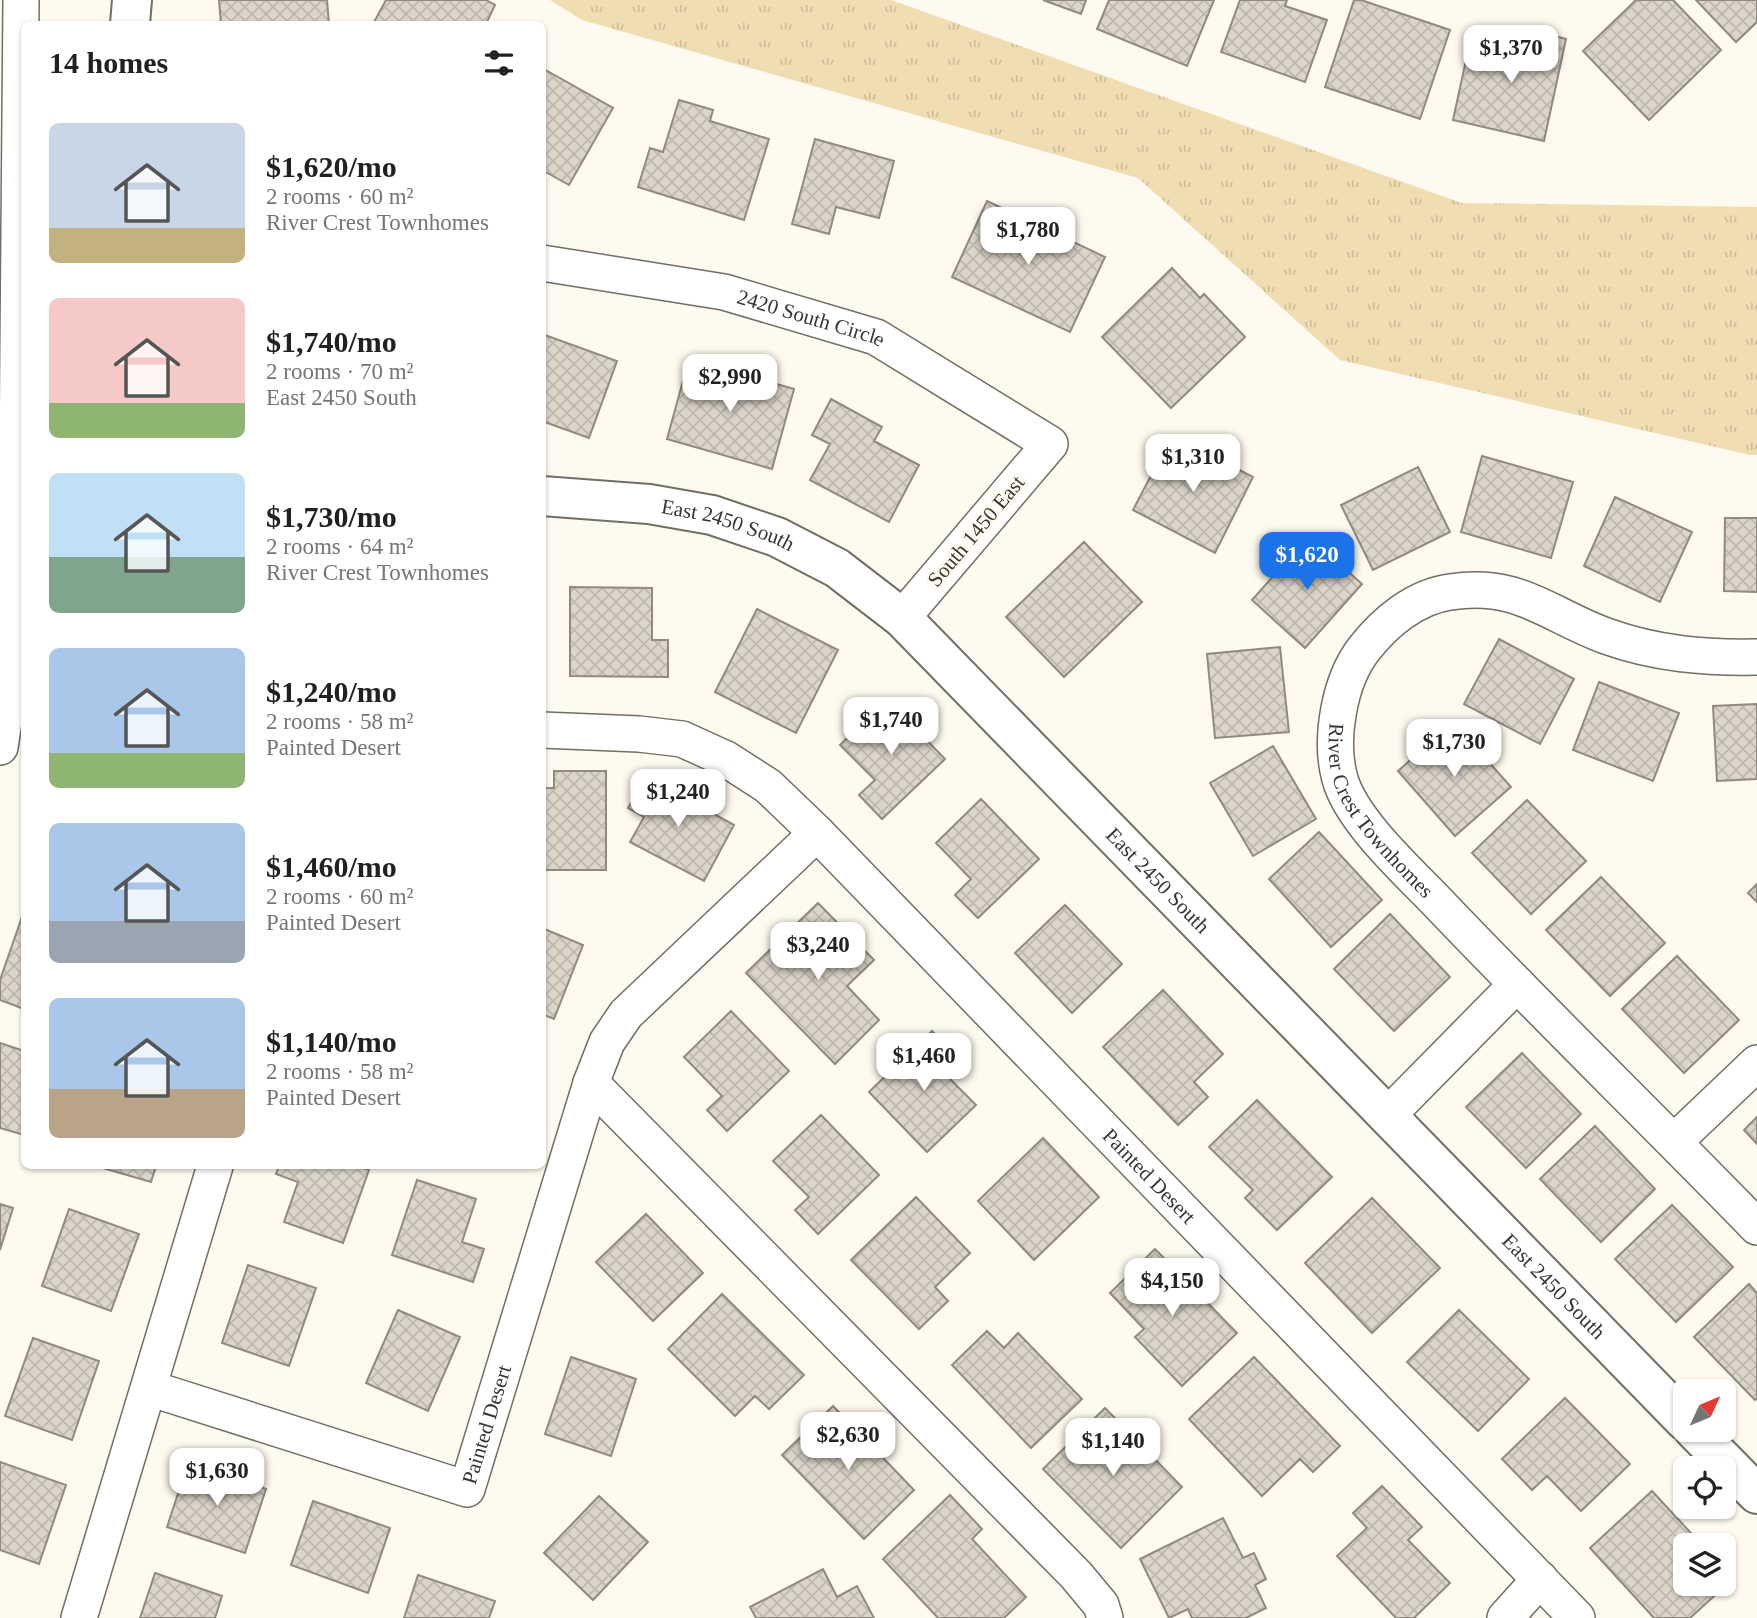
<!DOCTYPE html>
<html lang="en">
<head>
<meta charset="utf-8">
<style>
	body { margin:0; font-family:"Times New Roman",serif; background:#f6f6f6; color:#202124; height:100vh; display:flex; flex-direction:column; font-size:26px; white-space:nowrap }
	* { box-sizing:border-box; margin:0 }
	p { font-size:23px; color:#757577 }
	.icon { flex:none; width:38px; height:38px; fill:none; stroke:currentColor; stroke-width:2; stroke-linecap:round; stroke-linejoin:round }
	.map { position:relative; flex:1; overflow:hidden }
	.sheet { position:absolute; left:21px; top:21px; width:525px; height:1148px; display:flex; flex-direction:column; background:#fff; border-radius:10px; box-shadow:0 2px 5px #0004 }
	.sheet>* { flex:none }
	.needle { width:46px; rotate:46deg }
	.tools { position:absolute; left:1673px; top:1379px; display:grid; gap:14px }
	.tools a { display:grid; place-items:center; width:63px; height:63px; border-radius:10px; background:#fff; box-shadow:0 2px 5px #0004; font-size:35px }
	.price { position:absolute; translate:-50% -60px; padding:0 16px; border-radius:14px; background:#fff; color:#222; font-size:23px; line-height:46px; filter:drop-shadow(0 2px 4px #0008) }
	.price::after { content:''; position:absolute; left:50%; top:42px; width:21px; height:16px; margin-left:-10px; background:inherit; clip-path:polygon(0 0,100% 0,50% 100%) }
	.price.active { background:#1a73e8; color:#fff }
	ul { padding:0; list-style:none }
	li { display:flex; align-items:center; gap:21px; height:175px; padding:0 28px }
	li span { display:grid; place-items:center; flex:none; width:196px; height:140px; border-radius:10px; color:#555 }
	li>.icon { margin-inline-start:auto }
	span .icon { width:84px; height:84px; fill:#fffc; stroke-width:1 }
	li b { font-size:30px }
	h2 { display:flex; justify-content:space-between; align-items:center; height:84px; padding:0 28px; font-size:30px }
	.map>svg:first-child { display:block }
	.grass { fill:url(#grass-tufts) }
	.building { fill:url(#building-cross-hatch); stroke:#908a7f; stroke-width:2 }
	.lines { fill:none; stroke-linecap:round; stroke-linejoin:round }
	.street-casing { stroke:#736e63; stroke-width:38 }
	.secondary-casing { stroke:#736e63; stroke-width:42 }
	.street { stroke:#fff; stroke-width:35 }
	.secondary { stroke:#fff; stroke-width:38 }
	.labels { text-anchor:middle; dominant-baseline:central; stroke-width:7; stroke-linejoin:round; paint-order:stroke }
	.street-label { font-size:21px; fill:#383531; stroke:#fefaef }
</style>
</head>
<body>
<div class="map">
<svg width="1757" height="1618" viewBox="0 0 1757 1618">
	<defs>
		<pattern id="grass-tufts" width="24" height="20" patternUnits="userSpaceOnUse" patternTransform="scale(1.75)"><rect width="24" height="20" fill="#f0ddb1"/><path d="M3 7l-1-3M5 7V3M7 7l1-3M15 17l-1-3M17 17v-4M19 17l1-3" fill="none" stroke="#cfbe99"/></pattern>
		<pattern id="building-cross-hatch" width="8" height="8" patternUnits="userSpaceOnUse" patternTransform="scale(1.75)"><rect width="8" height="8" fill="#dcd6ca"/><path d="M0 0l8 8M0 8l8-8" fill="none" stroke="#beb8ae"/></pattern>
	</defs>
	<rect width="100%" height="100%" fill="#fefaef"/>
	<path class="grass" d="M550,0H891L1462,203L1757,207V455H1750L1340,360L1138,178L582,20Z"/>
	<path class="building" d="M219,0H327L329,24H221Z
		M386,0H486L495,5L486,24H373Z
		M1043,0H1086L1081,14Z
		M1109,0H1214L1187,66L1097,29Z
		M1240,0H1287L1285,6L1327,20L1305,82L1221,52Z
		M1354,0H1361L1450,30L1420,119L1325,87Z
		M1636,0H1673L1721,50L1649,120L1583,51Z
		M1696,0H1757V22L1736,42Z
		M1528,29L1566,39L1544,141L1453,120L1471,37L1524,49Z
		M542,68L613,108L569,185L542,170Z
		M679,100L713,110L710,121L769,139L744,220L638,187L650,148L663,152Z
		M815,139L894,161L879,218L836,207L829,234L792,224Z
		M987,201L1105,257L1070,332L952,277Z
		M1172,268L1200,298L1204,294L1245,337L1171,408L1102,337Z
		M542,334L617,361L589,438L542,421Z
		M689,359L794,389L772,469L667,439Z
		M831,399L882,427L874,441L919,465L889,522L810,480L830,444L812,435Z
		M1172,435L1253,477L1215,553L1133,510Z
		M1482,456L1573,482L1551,558L1461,532Z
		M1418,467L1450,532L1373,570L1341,505Z
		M1615,497L1692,532L1660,602L1584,566Z
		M1725,518H1757V592L1724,591Z
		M1309,536L1362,584L1305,648L1252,600Z
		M1084,542L1142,602L1064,677L1006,617Z
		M570,587L652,588V640H668V677L570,676Z
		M757,609L838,650L796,733L715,692Z
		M1499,639L1574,679L1540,744L1464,704Z
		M1280,647L1289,732L1215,738L1207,654Z
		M1599,682L1679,713L1653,781L1573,750Z
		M887,699L945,759L882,819L859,795L875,780L840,745Z
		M1757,704V779L1717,781L1713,706Z
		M1453,722L1511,787L1455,836L1398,771Z
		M1273,746L1316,819L1253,856L1210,783Z
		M554,771H606V870H542V788H554Z
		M645,776L734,825L704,881L630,842L644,817L628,808Z
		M981,799L1039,859L978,918L955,895L971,879L936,843Z
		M1527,800L1586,861L1531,914L1472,853Z
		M1319,832L1382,900L1331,947L1269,879Z
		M1601,877L1665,943L1610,996L1546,930Z
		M1757,884V902L1748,893Z
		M818,903L874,960L847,986L879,1020L835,1064L746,973Z
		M1065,905L1122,964L1072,1013L1015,953Z
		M24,911V1009L0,1000V980Z
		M1390,914L1450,977L1394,1031L1334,969Z
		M542,928L583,945L554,1019L542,1014Z
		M1677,956L1739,1020L1684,1073L1622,1009Z
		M1163,990L1223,1054L1194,1082L1208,1097L1178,1125L1103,1047Z
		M731,1011L789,1071L727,1131L707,1110L722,1096L684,1057Z
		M932,1031L958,1057L943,1072L976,1105L927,1152L869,1092Z
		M0,1043L24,1051V1135L0,1128Z
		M1522,1053L1581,1114L1526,1168L1466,1107Z
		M1257,1100L1332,1177L1277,1230L1245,1198L1253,1190L1209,1147Z
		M821,1115L879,1175L818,1234L795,1210L809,1197L773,1161Z
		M1757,1117V1144L1744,1130Z
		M1595,1126L1655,1189L1601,1242L1540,1179Z
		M1043,1138L1099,1197L1034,1260L978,1201Z
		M96,1166H156L151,1182Z
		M279,1166H358L369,1170L343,1243L284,1222L298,1182L276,1174Z
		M417,1180L476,1199L462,1242L484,1249L473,1282L392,1255Z
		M916,1197L970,1253L935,1287L948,1301L919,1329L851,1260Z
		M1372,1198L1440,1268L1372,1333L1305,1263Z
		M0,1204L13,1208L0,1250Z
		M1672,1205L1733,1267L1676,1322L1615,1259Z
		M69,1209L139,1234L111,1311L42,1286Z
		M646,1214L703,1273L653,1321L596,1262Z
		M1155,1249L1237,1333L1182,1386L1135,1337L1144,1329L1110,1293Z
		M248,1265L316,1288L289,1366L222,1343Z
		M1749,1284L1757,1293V1398L1755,1400L1694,1337Z
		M722,1294L804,1375L769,1409L755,1396L735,1416L668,1349Z
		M398,1310L460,1337L428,1411L366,1383Z
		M1459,1310L1529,1379L1478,1431L1407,1362Z
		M987,1331L1004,1348L1018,1333L1082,1399L1031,1448L952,1365Z
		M33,1338L99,1361L72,1440L5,1416Z
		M571,1357L636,1379L611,1456L545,1434Z
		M1254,1357L1340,1446L1313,1472L1300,1459L1262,1496L1189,1419Z
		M1565,1398L1630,1464L1581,1511L1547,1476L1532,1490L1502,1459Z
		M833,1406L914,1490L864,1539L782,1455Z
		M1105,1408L1182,1487L1121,1548L1043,1469Z
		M0,1462L66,1485L39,1564L0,1550Z
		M188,1463L266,1489L245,1553L167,1527Z
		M1382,1486L1422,1527L1408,1540L1450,1583L1414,1618H1396L1337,1556L1367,1528L1353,1513Z
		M1652,1491L1702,1545H1685V1584H1724V1569L1733,1579L1690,1618H1654L1590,1548Z
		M950,1495L982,1529L972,1539L1026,1597L1004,1618H938L883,1559Z
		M599,1496L648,1542L593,1600L544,1553Z
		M313,1501L390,1528L368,1593L291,1565Z
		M1223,1518L1243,1558L1254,1553L1266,1579L1255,1585L1266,1608L1246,1618H1192L1188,1609L1169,1618L1140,1559Z
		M823,1569L837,1597L857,1586L874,1618H756L750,1607Z
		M155,1573L222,1596L215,1618H140Z
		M418,1575L495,1601L489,1618H404Z"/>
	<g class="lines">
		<defs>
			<g id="street">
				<path id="s1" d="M542,263L724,292L876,337L1050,444L902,618"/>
				<path id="s2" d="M1757,657C1705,658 1656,654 1606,636C1548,615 1519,581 1450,592C1415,597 1385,622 1364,649C1339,681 1329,740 1340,779C1352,822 1411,874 1442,907C1545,1015 1653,1120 1757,1227"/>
				<path id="s3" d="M542,730L639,734L682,739L726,759L768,786L817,833L1577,1618"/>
				<path d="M0,747L7,702L16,582L21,0"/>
				<path d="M591,1083L1076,1575L1101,1605L1105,1618"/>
				<path d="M1388,1115L1517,984"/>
				<path d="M1674,1142L1757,1063"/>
				<path id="s4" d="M149,1388L467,1489L591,1083L607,1042L626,1014L817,833"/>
				<path d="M79,1618L215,1166"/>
				<path d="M1505,1618L1540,1579"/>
			</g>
			<g id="secondary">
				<path d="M130,24L132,0"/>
				<path id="s5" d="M542,496L649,504L712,515L777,537L837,568L902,618L1685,1421"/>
				<path d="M1694,1430L1757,1494"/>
			</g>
		</defs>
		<use href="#street" class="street-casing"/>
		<use href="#secondary" class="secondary-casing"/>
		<use href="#street" class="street"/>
		<use href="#secondary" class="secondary"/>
	</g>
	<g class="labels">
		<g class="street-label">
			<text stroke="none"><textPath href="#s1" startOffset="275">2420 South Circle</textPath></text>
			<text stroke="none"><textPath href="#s5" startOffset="189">East 2450 South</textPath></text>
			<text transform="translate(976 531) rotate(-50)">South 1450 East</text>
			<text stroke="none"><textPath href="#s2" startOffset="606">River Crest Townhomes</textPath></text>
			<text stroke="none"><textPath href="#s5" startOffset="756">East 2450 South</textPath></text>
			<text stroke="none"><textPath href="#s3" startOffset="784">Painted Desert</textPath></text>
			<text stroke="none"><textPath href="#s5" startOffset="1323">East 2450 South</textPath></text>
			<text stroke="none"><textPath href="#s4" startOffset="401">Painted Desert</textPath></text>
		</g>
	</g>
</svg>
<div class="tools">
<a><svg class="needle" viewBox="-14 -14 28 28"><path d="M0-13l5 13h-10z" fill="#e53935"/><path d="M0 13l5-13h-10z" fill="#757577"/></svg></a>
<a><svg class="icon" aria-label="locate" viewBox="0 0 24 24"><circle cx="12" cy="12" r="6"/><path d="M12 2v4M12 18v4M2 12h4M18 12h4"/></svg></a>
<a><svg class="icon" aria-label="layers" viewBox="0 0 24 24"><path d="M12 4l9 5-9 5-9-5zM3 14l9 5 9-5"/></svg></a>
</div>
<b class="price" style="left:1511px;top:85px">$1,370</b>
<b class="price" style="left:1028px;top:267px">$1,780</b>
<b class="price" style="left:730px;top:414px">$2,990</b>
<b class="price" style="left:1193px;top:494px">$1,310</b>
<b class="price active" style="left:1307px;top:592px">$1,620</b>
<b class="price" style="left:891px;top:757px">$1,740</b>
<b class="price" style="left:1454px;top:779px">$1,730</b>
<b class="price" style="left:678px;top:829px">$1,240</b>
<b class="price" style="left:818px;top:982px">$3,240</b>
<b class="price" style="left:924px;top:1093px">$1,460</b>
<b class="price" style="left:1172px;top:1318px">$4,150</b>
<b class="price" style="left:848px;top:1472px">$2,630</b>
<b class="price" style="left:1113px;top:1478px">$1,140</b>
<b class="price" style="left:217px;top:1508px">$1,630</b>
<section class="sheet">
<h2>14 homes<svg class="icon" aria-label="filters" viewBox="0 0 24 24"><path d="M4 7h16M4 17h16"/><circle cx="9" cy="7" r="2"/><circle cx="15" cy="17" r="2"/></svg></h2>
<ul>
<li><span style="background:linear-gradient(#c9d6e8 75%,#c2b280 0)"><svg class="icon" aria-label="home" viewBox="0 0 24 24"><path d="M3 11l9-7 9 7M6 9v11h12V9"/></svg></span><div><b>$1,620/mo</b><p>2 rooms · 60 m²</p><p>River Crest Townhomes</p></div></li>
<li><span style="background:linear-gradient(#f6c9c9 75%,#8fb573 0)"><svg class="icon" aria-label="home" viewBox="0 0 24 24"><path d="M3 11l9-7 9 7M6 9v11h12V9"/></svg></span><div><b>$1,740/mo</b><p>2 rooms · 70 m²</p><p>East 2450 South</p></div></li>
<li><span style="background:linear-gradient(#bfe0f5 60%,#7fa58c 0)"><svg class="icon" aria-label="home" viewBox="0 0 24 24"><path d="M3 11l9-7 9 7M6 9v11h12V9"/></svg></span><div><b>$1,730/mo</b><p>2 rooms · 64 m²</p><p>River Crest Townhomes</p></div></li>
<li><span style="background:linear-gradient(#a9c7e8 75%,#8fb573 0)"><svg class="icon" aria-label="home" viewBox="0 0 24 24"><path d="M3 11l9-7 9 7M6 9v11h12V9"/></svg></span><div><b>$1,240/mo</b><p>2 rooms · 58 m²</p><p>Painted Desert</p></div></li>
<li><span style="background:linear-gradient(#a9c7e8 70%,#9aa5b1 0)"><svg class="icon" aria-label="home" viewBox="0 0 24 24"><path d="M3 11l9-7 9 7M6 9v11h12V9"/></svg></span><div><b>$1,460/mo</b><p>2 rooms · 60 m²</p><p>Painted Desert</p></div></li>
<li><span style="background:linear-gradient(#a9c7e8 65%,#b9a48a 0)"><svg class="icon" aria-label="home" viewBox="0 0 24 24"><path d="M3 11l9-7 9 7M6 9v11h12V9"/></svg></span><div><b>$1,140/mo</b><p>2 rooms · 58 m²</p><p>Painted Desert</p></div></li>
</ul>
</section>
</div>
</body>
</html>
